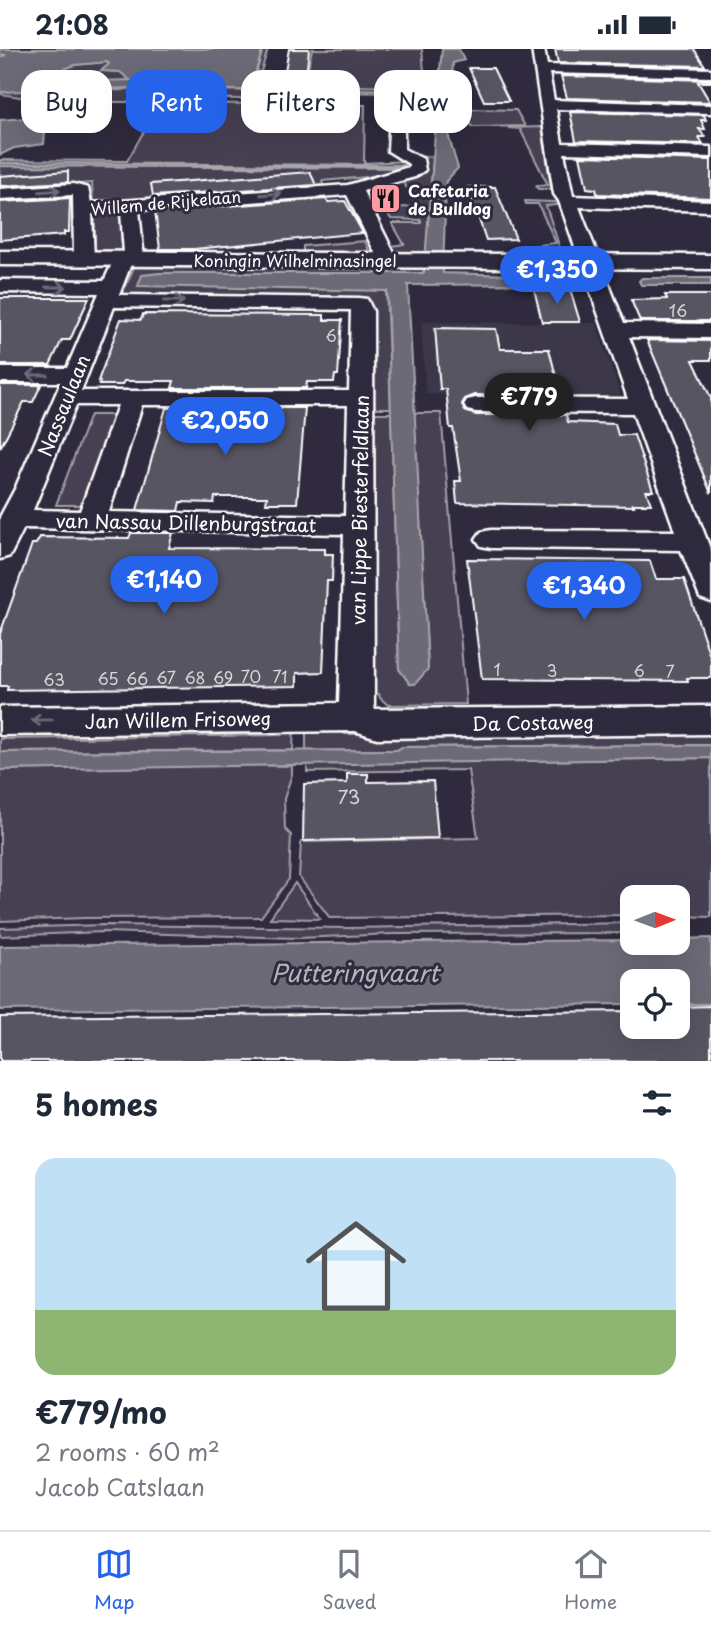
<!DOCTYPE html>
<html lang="en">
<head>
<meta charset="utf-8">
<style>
	body { margin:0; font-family:"Playpen Sans",sans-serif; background:#f6f6f7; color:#1f2937; height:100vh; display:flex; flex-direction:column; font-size:26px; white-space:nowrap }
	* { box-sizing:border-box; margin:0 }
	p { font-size:23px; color:#747a83 }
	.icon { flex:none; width:38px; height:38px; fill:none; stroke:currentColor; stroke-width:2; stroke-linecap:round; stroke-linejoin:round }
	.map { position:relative; height:1012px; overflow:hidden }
	.details { display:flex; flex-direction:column; background:#fff; flex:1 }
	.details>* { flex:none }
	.top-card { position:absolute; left:21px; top:21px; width:670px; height:63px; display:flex; gap:14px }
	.needle { width:46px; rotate:89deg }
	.buttons { position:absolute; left:620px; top:836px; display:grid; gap:14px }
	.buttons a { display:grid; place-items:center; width:70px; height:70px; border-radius:14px; background:#fff; box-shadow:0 7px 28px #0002; font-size:35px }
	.price { position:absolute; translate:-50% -60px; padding:0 16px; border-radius:24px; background:#2563eb; color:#fff; font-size:23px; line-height:46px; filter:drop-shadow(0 2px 4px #0008) }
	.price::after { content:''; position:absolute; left:50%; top:42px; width:21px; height:16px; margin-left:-10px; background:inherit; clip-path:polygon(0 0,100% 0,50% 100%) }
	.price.on { background:#222; color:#fff }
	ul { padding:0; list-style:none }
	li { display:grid; align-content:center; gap:14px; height:371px; padding:0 35px }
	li+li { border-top:2px solid #e0e1e3 }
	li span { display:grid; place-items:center; height:217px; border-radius:21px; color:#555 }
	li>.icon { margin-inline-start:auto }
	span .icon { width:126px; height:126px; fill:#fffc; stroke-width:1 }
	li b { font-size:30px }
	h2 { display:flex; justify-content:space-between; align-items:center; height:84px; padding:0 35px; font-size:30px }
	.pill { padding:0 24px; border-radius:21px; background:#fff; box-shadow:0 7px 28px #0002; font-size:24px; line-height:63px }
	.pill.on { background:#2563eb; color:#fff }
	.status { display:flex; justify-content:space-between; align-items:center; height:49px; padding:0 35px; background:#fff; direction:ltr }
	.status svg { height:19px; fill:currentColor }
	.menu { display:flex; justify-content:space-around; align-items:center; height:98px; border-top:2px solid #e0e1e3; background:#fff; font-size:19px; color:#747a83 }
	.menu a { display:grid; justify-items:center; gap:4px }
	.menu .on { color:#2563eb }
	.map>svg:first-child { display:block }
	.built { fill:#3c3749 }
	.green { fill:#464152; stroke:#a2a0a8; stroke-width:2 }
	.water { fill:#6d6a77; stroke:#a7a6ad; stroke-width:2; fill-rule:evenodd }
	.building { fill:#595564; stroke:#fff; stroke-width:2 }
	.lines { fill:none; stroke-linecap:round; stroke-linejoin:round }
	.minor-casing { stroke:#fff; stroke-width:5 }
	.tertiary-casing { stroke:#fff; stroke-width:5 }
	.minor { fill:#2f2a3d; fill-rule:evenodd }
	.tertiary { fill:#2f2a3d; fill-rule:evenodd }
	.oneway { stroke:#6d6a77 }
	.labels { text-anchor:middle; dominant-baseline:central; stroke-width:6; stroke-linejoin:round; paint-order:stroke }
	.far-poi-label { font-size:16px; font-weight:bold; fill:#fff; stroke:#2f2a3d; text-anchor:start }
	.far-street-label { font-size:16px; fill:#fff; stroke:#2f2a3d }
	.number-label { font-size:16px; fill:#d6d4d8 }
	.street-label { font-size:19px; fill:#fff; stroke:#2f2a3d }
	.near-number-label { font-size:19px; fill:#d6d4d8 }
	.near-water-label { font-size:24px; font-style:italic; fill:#b6b4bb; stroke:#2f2a3d }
</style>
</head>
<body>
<div class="status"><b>21:08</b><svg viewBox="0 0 49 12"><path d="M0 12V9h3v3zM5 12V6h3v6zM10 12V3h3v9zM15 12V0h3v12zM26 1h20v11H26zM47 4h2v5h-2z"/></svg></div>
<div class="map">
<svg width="711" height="1012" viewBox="0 0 711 1012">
	<rect width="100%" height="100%" fill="#2f2a3d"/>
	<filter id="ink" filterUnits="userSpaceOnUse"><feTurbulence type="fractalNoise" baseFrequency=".0143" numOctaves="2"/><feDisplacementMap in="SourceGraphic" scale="14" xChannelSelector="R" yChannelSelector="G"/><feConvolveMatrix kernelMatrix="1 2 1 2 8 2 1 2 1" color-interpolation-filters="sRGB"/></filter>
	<g filter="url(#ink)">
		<path class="built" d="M421,273L596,274L621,347L426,345Z"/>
		<path class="green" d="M263,0H268L258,32L263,36L385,41L250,39L254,32Z
			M312,0H422L425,33H397L394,38L286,35L287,33H305Z
			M107,13L109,15L101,22L120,23L131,30L121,33H69L55,23L75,16Z
			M130,39L338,44L337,51L162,49L125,53H52L0,45V43L42,41L45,42L43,49C58,53 57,44 69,41C88,37 114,45 130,39Z
			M160,54L365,56L364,114L406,112V116L0,114V111L127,112Z
			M467,60L516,61L525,77L472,78Z
			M542,78L551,140H538L536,137L548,136L520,80L508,79Z
			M413,107L433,108L426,205L398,206L391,197L404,195L392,174H421V171L391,170L385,160L417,157L404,134L374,137L420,125L424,113Z
			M0,117L399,119L403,121L367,128L322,132L323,136L93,153L92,134L0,140Z
			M525,152L555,153L557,156L546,157L562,205H532L529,197L556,194L538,155H526Z
			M123,162L126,166L121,169L122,199L125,204L91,203L89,198L95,194V171L89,169L92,165Z
			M365,192L369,201L364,203H303V197Z
			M134,218L425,220L421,226H142L386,241L391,359H371L370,251L121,248Z
			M370,364H391L399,620L410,635L428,620L414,364H441L466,655L388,656L380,649L379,645H370Z
			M90,366H116L89,449L82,456H56Z
			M306,676L340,681L345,685L711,682V696L403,698L397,701L306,702Z
			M283,677H294L293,701L0,703V690L282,686Z
			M711,709V868L677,867V849H632V866L330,869L299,828L301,793L478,789L468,721L307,723V715Z
			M242,716L292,717V725L284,750L285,780L291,786L289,830L261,868L85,869L0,872V721Z
			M295,834L320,870L270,869Z
			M632,874V884L394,885L298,889L104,883L0,887V879L105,876L349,879Z"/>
		<path class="water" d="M0,0H263L250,40L385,41V44L131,39L70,41L57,49L43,48L45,42L42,41L0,43V8L6,6L0,5ZM107,13L109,15L101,22L120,23L130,31L69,33L55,23L75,16Z
			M442,0H459L464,11L453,14L449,89L458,119L446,132L443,224L553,227L568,232L557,235L408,236L428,620L415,635H410L399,620L387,242L138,237L142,226L160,224H424L438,46L391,44V41H438Z
			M36,58L51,61L46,70L44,95L14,99L0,106V71L27,69Z
			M0,114L399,117L401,118L0,117Z
			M642,229H711V236H641L639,232Z
			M711,696V709L0,721V703L397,701L402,698Z
			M711,889V955H677V933H632V955L0,961V897L632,891V894H677V890Z"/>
		<path class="building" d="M289,0H309L306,28L284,27Z
			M555,0H694L705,17L558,14Z
			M469,19H493L509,52H484Z
			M561,27L711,31V33H698L710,53L567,49Z
			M570,63L704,66L706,71H701L705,80H699L705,88H699L703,95L576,92Z
			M580,107L711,111V149L597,145L596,140L587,139Z
			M68,122V133L0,137V127Z
			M310,123L316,136L153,147L151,135Z
			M468,138H495L516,190L486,191Z
			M70,149L69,183H64V186L0,191V153Z
			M326,150L328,153L345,152L363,184L194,200H160L155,162Z
			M534,240H570L580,273H542Z
			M665,246H711V272H640L631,251L667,250Z
			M0,249H89L70,291H62L50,316H0Z
			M143,265L324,266V271H342L338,326H335L334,333H307L306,339H172L174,332H124L122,336H99L100,332H98L121,270L141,271Z
			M435,279L496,280L500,300H549L561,347L475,346L465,350L462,355L465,362L476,366H566L568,373L615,375L618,386H634L653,442H646L651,455H633L634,457L457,454L455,432H461L453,379H450L446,340H440Z
			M647,291L711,292V311H693L711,349V444Z
			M0,336H41L33,353H24L0,399Z
			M166,359H305L297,454H266L267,448H215L214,454L180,453L178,462L137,461Z
			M131,484H173L169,499L325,500V505H333L332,532H327L323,623L297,624V637L7,641L8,637H0V585L32,495H36L40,488L129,489Z
			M467,510L650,512L656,530H684L711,610V629H687L688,632L482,630Z
			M347,725H368V733L433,732L438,789L303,792L304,735L347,734Z
			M711,957V1012H0V968L632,962V978H677V958Z"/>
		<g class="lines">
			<defs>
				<path id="minor" d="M532,0H544L547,16L711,20V28L549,24L554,51L711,56V64L556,60L562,94L711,98V108L564,104L573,147L711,152V162L579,158L624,274L711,275V289L629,288L711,502V553L700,549L681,501L491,499L481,497L476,490L481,483L491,481L675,482L633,364L476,363L467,361L464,356L467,351L476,349L628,350L559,152L554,145Z
					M397,59L404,63V100L423,110L425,121L415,128L363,142L398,212L395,216H381L347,146L139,161L144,210L141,214L131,215L119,246L359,249L367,250L373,262L374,660L711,657V685L377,689L355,682L0,686V658L339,654L344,485L24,479L10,507L0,510V468L15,440L61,333H0V319H67L99,244L0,243V231L104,232L116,206L124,204L121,163L92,165L94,210L91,214H77L74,210L73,146L0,150V140L73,135L88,139L91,154L348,136L409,118V115L388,102L390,63ZM114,258L351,261L349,342H81ZM76,356H118L80,462L33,461ZM142,356H348L345,467L109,463Z"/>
				<path id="tertiary" d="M0,202L711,206V220L0,216Z"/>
			</defs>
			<use href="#minor" class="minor-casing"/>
			<use href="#tertiary" class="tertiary-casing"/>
			<use href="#minor" class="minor"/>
			<use href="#tertiary" class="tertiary"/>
		</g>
		<defs><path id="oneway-shaft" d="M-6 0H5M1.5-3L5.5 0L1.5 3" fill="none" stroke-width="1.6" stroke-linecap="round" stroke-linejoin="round" transform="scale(1.75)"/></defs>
		<g class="oneway">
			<use href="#oneway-shaft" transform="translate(50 142) rotate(-4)"/>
			<use href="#oneway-shaft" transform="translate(271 145) rotate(-4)"/>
			<use href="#oneway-shaft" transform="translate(56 238)"/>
			<use href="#oneway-shaft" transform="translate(174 252)"/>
			<use href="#oneway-shaft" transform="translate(37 326) rotate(-180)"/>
			<use href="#oneway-shaft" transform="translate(42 671) rotate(179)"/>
		</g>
	</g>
	<defs>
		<symbol id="restaurant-square" viewBox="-11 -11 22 22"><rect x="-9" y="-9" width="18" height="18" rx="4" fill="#ff9aa2" stroke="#2f2a3d"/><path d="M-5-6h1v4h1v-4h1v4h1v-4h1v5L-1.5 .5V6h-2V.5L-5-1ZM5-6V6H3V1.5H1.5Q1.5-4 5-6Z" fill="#111"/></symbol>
	</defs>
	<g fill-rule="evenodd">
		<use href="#restaurant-square" x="368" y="132" width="35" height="35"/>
	</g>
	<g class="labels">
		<g class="far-poi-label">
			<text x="408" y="141">Cafetaria<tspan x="408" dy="18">de Bulldog</tspan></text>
		</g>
		<g class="far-street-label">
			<text transform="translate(166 153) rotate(-5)">Willem de Rijkelaan</text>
			<text x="295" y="211">Koningin Wilhelminasingel</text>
		</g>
		<g class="number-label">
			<text x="678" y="261">16</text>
			<text x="331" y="286">6</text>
			<text x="497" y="620">1</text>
			<text x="552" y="621">3</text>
			<text x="639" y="621">6</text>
			<text x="670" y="622">7</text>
			<text x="251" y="627">70</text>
			<text x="280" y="627">71</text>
			<text x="166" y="628">67</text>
			<text x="195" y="628">68</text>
			<text x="223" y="628">69</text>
			<text x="108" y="629">65</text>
			<text x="137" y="629">66</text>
			<text x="54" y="630">63</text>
		</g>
		<g class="street-label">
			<text transform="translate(63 356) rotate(-68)">Nassaulaan</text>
			<text transform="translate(359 461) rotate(-89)">van Lippe Biesterfeldlaan</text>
			<text transform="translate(186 473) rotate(1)">van Nassau Dillenburgstraat</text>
			<text transform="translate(178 670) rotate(-1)">Jan Willem Frisoweg</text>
			<text transform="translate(533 673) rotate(-1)">Da Costaweg</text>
		</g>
		<g class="near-number-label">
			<text x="349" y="747">73</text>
		</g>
		<g class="near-water-label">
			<text x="355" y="923">Putteringvaart</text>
		</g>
	</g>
</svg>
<div class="buttons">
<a><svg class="needle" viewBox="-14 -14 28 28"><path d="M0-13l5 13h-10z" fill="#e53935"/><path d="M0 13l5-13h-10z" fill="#747a83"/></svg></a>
<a><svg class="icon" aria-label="locate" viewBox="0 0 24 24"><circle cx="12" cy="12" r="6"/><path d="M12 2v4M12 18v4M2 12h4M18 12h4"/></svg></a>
</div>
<b class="price" style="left:557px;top:257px">€1,350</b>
<b class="price on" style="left:529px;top:384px">€779</b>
<b class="price" style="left:225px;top:408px">€2,050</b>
<b class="price" style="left:164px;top:567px">€1,140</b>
<b class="price" style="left:584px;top:573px">€1,340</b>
<div class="top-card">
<a class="pill">Buy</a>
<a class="pill on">Rent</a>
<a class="pill">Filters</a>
<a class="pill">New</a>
</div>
</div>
<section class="details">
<h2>5 homes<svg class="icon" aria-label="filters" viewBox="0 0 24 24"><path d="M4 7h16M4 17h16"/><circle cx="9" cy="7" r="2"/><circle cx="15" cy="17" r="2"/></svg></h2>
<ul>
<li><span style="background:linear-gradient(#bfe0f5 70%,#8fb573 0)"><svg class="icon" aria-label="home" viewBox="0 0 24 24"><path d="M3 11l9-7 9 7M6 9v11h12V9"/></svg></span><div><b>€779/mo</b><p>2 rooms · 60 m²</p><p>Jacob Catslaan</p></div></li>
</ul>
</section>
<nav class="menu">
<a class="on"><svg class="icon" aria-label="map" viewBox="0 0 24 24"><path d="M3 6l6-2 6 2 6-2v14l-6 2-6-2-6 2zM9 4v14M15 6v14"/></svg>Map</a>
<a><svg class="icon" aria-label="saved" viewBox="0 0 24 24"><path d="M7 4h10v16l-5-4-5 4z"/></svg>Saved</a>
<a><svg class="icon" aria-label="home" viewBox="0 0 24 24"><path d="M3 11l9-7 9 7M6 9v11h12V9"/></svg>Home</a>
</nav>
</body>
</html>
